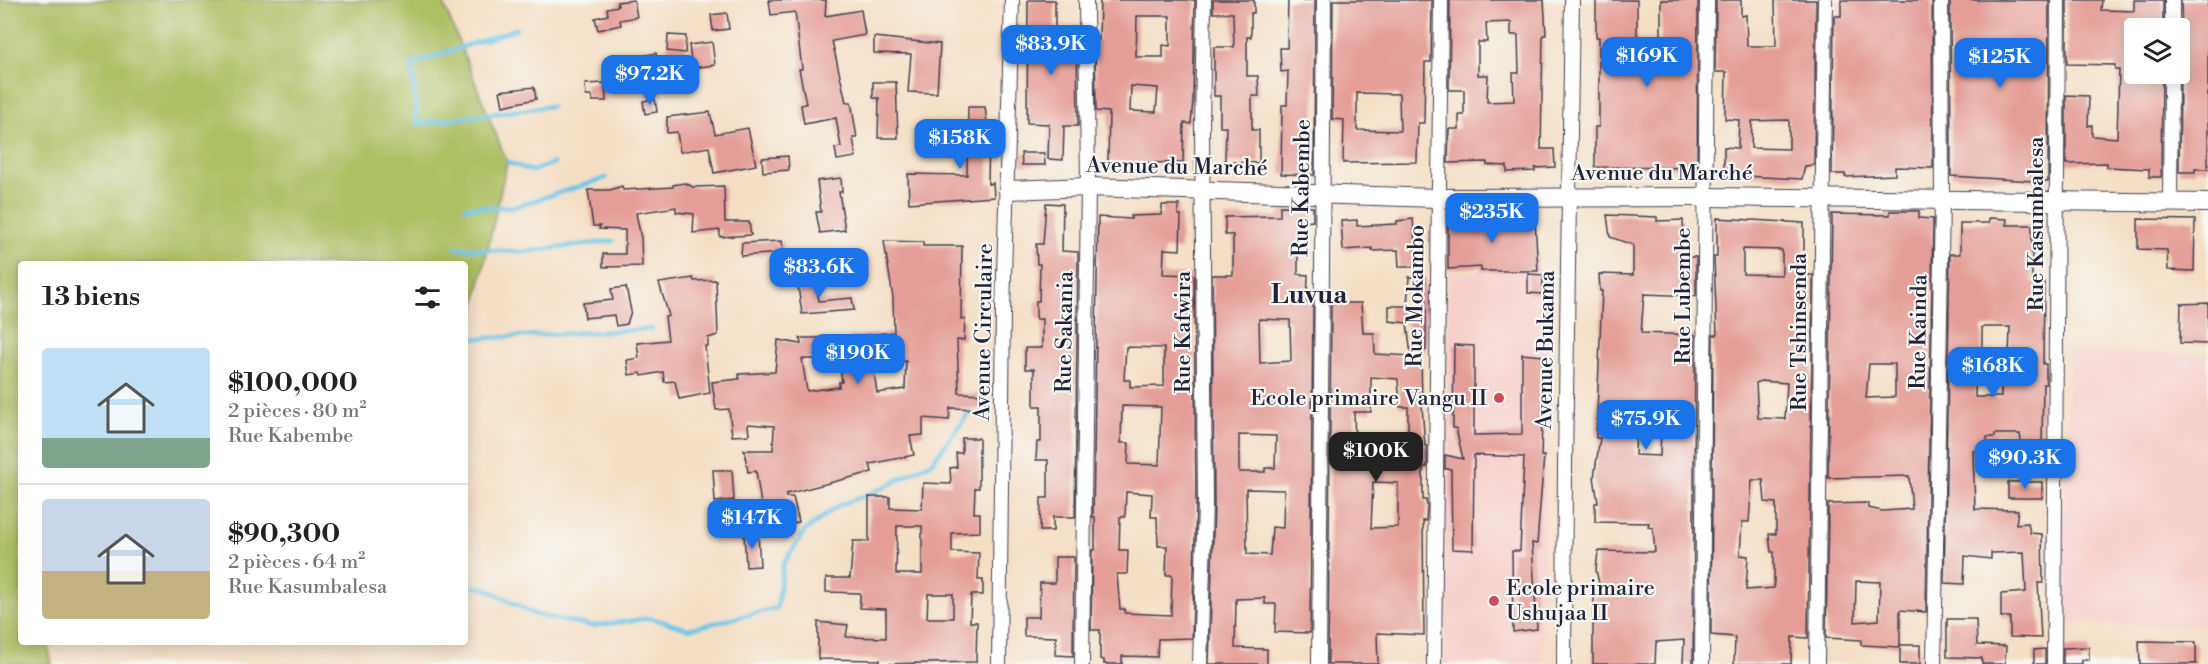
<!DOCTYPE html>
<html lang="fr">
<head>
<meta charset="utf-8">
<style>
	body { margin:0; font-family:"Libre Bodoni",serif; background:#f6f6f6; color:#222; height:100vh; display:flex; flex-direction:column; font-size:22px; white-space:nowrap }
	* { box-sizing:border-box; margin:0 }
	p { font-size:20px; color:#767676 }
	.icon { flex:none; width:33px; height:33px; fill:none; stroke:currentColor; stroke-width:2; stroke-linecap:round; stroke-linejoin:round }
	.map { position:relative; flex:1; overflow:hidden }
	.sheet { position:absolute; left:18px; top:261px; width:450px; height:384px; display:flex; flex-direction:column; background:#fff; border-radius:6px; box-shadow:0 3px 15px #0003 }
	.sheet>* { flex:none }
	.tools { position:absolute; left:2124px; top:18px; display:grid; gap:12px }
	.tools a { display:grid; place-items:center; width:66px; height:66px; border-radius:6px; background:#fff; box-shadow:0 3px 15px #0003; font-size:30px }
	.price { position:absolute; translate:-50% -51px; padding:0 14px; border-radius:12px; background:#1a73e8; color:#fff; font-size:20px; line-height:39px; filter:drop-shadow(0 2px 3px #0008) }
	.price::after { content:''; position:absolute; left:50%; top:36px; width:18px; height:14px; margin-left:-9px; background:inherit; clip-path:polygon(0 0,100% 0,50% 100%) }
	.price.current { background:#222; color:#fff }
	ul { padding:0; list-style:none }
	li { display:flex; align-items:center; gap:18px; height:150px; padding:0 24px }
	li+li { border-top:2px solid #e0e0e0 }
	li span { display:grid; place-items:center; flex:none; width:168px; height:120px; border-radius:6px; color:#555 }
	li>.icon { margin-inline-start:auto }
	span .icon { width:72px; height:72px; fill:#fffc; stroke-width:1 }
	li b { font-size:26px }
	h2 { display:flex; justify-content:space-between; align-items:center; height:72px; padding:0 24px; font-size:26px }
	.map>svg:first-child { display:block }
	.built { fill:#f7d0cc }
	.green { fill:#adbf63; stroke:#68704f; stroke-width:1.5 }
	.lines { fill:none; stroke-linecap:round; stroke-linejoin:round }
	.stream { stroke:#69c5e7; stroke-width:4.5 }
	.building { fill:#e59e97; fill-rule:evenodd }
	.minor-casing { stroke:#423e50; stroke-width:16 }
	.tertiary-casing { stroke:#423e50; stroke-width:20 }
	.minor { stroke:#fff; stroke-width:14 }
	.tertiary { stroke:#fff; stroke-width:18 }
	.poi-dot { fill:#d1495b; stroke:#f6f6f2; stroke-width:2 }
	.labels { text-anchor:middle; dominant-baseline:central; stroke-width:4.5; stroke-linejoin:round; paint-order:stroke }
	.street-label { font-size:22px; fill:#22223b; stroke:#f6f6f2 }
	.poi-label { font-size:22px; fill:#22223b; stroke:#f6f6f2; text-anchor:end }
	.quarter-label { font-size:26px; font-weight:bold; fill:#22223b; stroke:#f6f6f2 }
</style>
</head>
<body>
<div class="map">
<svg width="2208" height="664" viewBox="0 0 2208 664">
	<rect width="100%" height="100%" fill="#f6f6f2"/>
	<filter id="ink" filterUnits="userSpaceOnUse"><feTurbulence type="fractalNoise" baseFrequency=".0167" numOctaves="2"/><feDisplacementMap in="SourceGraphic" scale="12" xChannelSelector="R" yChannelSelector="G"/><feConvolveMatrix kernelMatrix="1 2 1 2 8 2 1 2 1" color-interpolation-filters="sRGB"/></filter>
	<filter id="wash" filterUnits="userSpaceOnUse"><feTurbulence type="fractalNoise" baseFrequency=".008" numOctaves="4" result="noise"/><feDisplacementMap in="SourceGraphic" scale="24" xChannelSelector="R" yChannelSelector="G"/><feGaussianBlur stdDeviation="1.35" result="paint"/><feColorMatrix in="noise" values="0 0 0 0 0 0 0 0 0 0 0 0 0 0 0 0 0 1.4 0 .05"/><feComposite in="paint" operator="in"/></filter>
	<g filter="url(#wash)">
		<rect width="100%" height="100%" fill="#f4dfc5"/>
		<path class="built" d="M1548,269L1543,664H1444L1449,272Z
			M2069,351L2208,354V626L2063,624Z"/>
		<path class="green" d="M0,0H442L507,162L465,351V264H21V642H47L52,664H0Z"/>
		<g class="lines">
			<path class="stream" d="M516,29L412,64L417,124L551,106
				M507,162L532,171L554,163
				M465,207H514L606,178
				M456,248L523,252L613,241
				M468,339L652,329
				M465,586L485,588L536,615L593,626L650,618L689,629L777,608L783,564L806,530L838,506L881,489L932,462L969,413"/>
		</g>
		<g id="blocks">
			<path class="building" d="M634,0L637,17L620,20L621,25L598,30L595,18L608,15L607,8L618,6L617,2Z
				M769,0H826L825,16L861,10L865,35L832,41L846,102H851L857,138H853L856,157L837,160L835,148L841,147L836,118L804,124L801,105L806,104L799,69H802L795,12L771,15Z
				M1028,0H1055V40H1077L1078,126H1064L1063,160L1048,159L1049,124L1027,123Z
				M1100,0H1195L1193,100L1191,124L1184,123L1183,163L1108,162L1109,112L1096,111L1095,40H1099ZM1137,16H1170V46L1163,45V57H1136ZM1131,86L1158,88L1156,112L1130,111Z
				M1213,0H1254V13H1251V37H1247V76H1258L1259,96H1252V130H1259V163L1225,162L1226,127H1220V96H1214V47H1234L1233,13H1213Z
				M1288,0H1315L1314,175L1281,174L1282,105H1287L1288,71L1281,72L1280,48H1287Z
				M1333,0H1432L1431,62H1425L1424,123H1418L1417,162L1343,163L1344,120L1332,119ZM1357,93L1399,94L1400,131L1357,130Z
				M1450,0H1544L1546,35H1543L1541,149H1554L1555,167L1535,168V171L1507,172V166L1487,165V162L1448,163L1449,129H1459V115H1464V90H1449ZM1511,22V35H1518L1519,73H1513L1514,101L1487,102L1488,75H1478V42H1487L1486,23Z
				M1596,0H1637V41L1661,42V0H1698L1697,168L1595,167V127H1599V37H1596Z
				M1716,0H1741V16L1746,15L1747,46H1776L1775,0H1816L1814,165L1805,166L1802,179L1724,175V147L1738,148L1739,120L1725,119L1726,72H1715ZM1789,120V149L1751,148L1752,121Z
				M1841,0H1932L1933,168L1895,167V175L1845,177V174H1832L1834,16H1841Z
				M1950,0H2049L2048,182L1951,176Z
				M2067,0H2102L2101,10L2134,11V0H2163V28H2134V74L2162,75L2161,177H2149V169L2107,167V163L2066,164V95L2089,96L2088,126L2092,125V136L2117,138L2119,70H2115V65L2067,64Z
				M2181,0H2208V169H2195V172H2179L2180,76L2183,70Z
				M727,13L729,29L713,31L711,15Z
				M668,35L686,36L685,53L667,51Z
				M874,37L940,44L937,93L908,92L911,54L874,53Z
				M712,42L715,65L692,68L689,45Z
				M656,53L660,70L639,75L635,57Z
				M873,82H896L898,138H878L879,98H873Z
				M605,83L606,101H592V96H586L585,84Z
				M534,87L536,99L503,106L500,91Z
				M655,99L657,112L645,114L643,101Z
				M968,107H985L989,139L988,184L993,183L994,197L909,203L908,174L967,175Z
				M710,112L715,134L748,128L756,165L714,173L709,147L680,152L677,132L667,133V117Z
				M1021,153H1044L1045,165H1022Z
				M788,156L789,170L763,172L762,158Z
				M841,178L842,192H839L845,230L820,233L816,212H821L817,181Z
				M685,183L693,187L724,186L725,222H749L751,235L720,237V230L693,233L694,214L676,212V207L636,213L641,238L642,266L603,267V254H625V230L599,229L600,226H593L588,190H610L622,186L623,190L673,187V185Z
				M1046,203L1063,204L1062,251L1078,252L1075,517H1053V531H1040L1041,498H1048V460H1036L1037,442H1041V406H1034V369H1025V348H1042V319H1036V301H1039L1040,264H1037L1036,244H1043Z
				M1162,205H1179L1178,215H1181L1180,250L1164,249L1163,274L1194,275L1196,503L1192,638L1158,639L1157,657L1122,656V664H1104V660L1100,659V630H1091L1092,550H1095V517H1093L1098,217L1131,219V216L1162,215ZM1126,347L1164,348V386L1130,387V380H1124ZM1122,406L1161,407L1159,465L1128,464L1129,443H1121ZM1126,492L1152,494L1151,517H1157L1158,546H1167L1166,575H1172L1171,615L1125,613V609H1120L1117,574H1127L1128,550H1119L1120,517H1125Z
				M1280,206L1313,207V221L1303,222V250H1298V274L1308,275L1307,303H1313L1310,633L1275,632L1276,604H1265V598L1236,599L1235,648L1267,649V664H1209L1214,503L1212,275H1233V235H1225V217L1280,216ZM1259,319L1290,320L1291,361L1260,363ZM1239,435L1276,436L1275,468H1265V472H1239ZM1246,489L1284,490L1283,528L1272,527L1270,555L1247,554Z
				M1890,211H1919V218L1933,219L1926,612L1900,610V647L1861,645V640L1826,638L1828,504L1868,503V508L1882,511L1912,509L1909,476L1828,478L1832,214L1890,215ZM1869,364H1895V397L1866,398ZM1856,581L1880,582L1879,620L1855,622Z
				M1607,215L1657,217V221L1683,220L1685,257H1696V296L1644,294L1641,333L1695,335L1693,664H1683L1684,640L1656,642L1655,664H1593V607L1595,593L1601,592L1596,570L1598,551L1655,552L1653,528L1648,527L1649,523L1595,522V503H1598L1594,477L1600,438H1596L1602,291H1600L1599,274L1633,275V245L1610,237ZM1636,427L1661,430L1660,456L1635,455Z
				M1448,216L1535,220L1538,271H1481V267L1448,269Z
				M1717,218L1804,223V275H1813L1808,638L1792,637L1791,664H1734L1735,637L1711,635L1713,335H1717L1714,257H1717ZM1743,249L1782,250V275L1743,274ZM1761,381L1787,383L1785,419L1758,418L1756,383ZM1752,480H1763L1765,502L1776,503V534H1769L1771,552H1774V588L1746,590L1748,556L1740,555L1742,522H1749Z
				M1989,218L2007,219L2006,225H2032V282H2044L2043,364H2046V384H2043L2042,442L2021,441L2020,434H1995V437H1987V451H1973L1975,509L2018,510L2016,524L2028,523L2030,533L2042,534L2043,583H2038L2041,638L2010,637V617H2001V594L2026,592L2024,552L1991,553V559L1965,556L1964,584L1944,583L1950,254H1960V223H1989ZM1982,327H2010L2009,355H2001V397H1975L1976,363H1982Z
				M1413,219L1417,267H1399L1398,250L1372,251V248L1343,250L1341,221L1357,220V226L1397,224V221Z
				M2138,219L2195,220L2194,271L2168,270L2167,250L2138,249Z
				M782,241L783,253L741,256L742,243Z
				M884,241L923,242V246H962L961,319H965L964,340H957L959,393L985,394V409L950,408L949,420L923,418V435L910,436L914,455L870,464L872,472L786,494V497H793L799,522L787,525L783,508L762,511L756,471L748,472L744,450H773L774,426L748,424L749,435L732,436L729,409L716,410L712,382L739,379V374L775,372L778,340L801,344L800,338H821V342L851,343L850,337L894,332L893,298ZM802,359H839L842,382H839V387L807,391ZM906,361L905,389L877,393L873,365Z
				M1528,274L1543,275V294L1528,293Z
				M814,275L819,301L852,298L854,310L802,314L797,279Z
				M1409,277H1425L1426,307V350H1421L1422,406L1425,446H1427V467H1423V500H1426L1427,506L1426,521H1423L1424,635L1377,633L1378,664H1328L1331,303H1361L1363,333H1374L1375,354L1411,356L1407,323L1389,321V306H1407ZM1371,377L1398,379L1400,407H1408V446L1355,447L1354,412H1371ZM1373,482L1398,483V527L1371,528Z
				M693,278L694,281L716,280L718,335L708,338V346H705L710,393L679,399L675,381L664,382L663,372L642,376L641,373L629,375L627,360L639,358L637,343L668,340L665,317L669,316L659,283Z
				M626,287L631,311L627,324L616,326L614,315L585,318L583,303L613,300L611,289Z
				M2208,303V344L2180,343L2181,304Z
				M1454,345L1474,346V435L1522,434V354L1544,356L1541,456H1544L1537,544L1532,543L1537,629L1513,632L1512,551H1520L1524,457L1474,455L1473,550L1452,549L1451,469H1445V455L1463,459L1456,428H1453Z
				M962,438H979V488H975L974,513H980V532L952,533V552L979,553L978,580H983V595H971L970,622H977L976,662L880,664V660L818,659V622L848,625L846,637L886,638V609L860,608V593L826,592V578H850L853,541H869V497H890V508L922,509L923,483L951,484L950,468L957,467L956,453H962ZM897,526H922V574H896ZM928,594H953V618H927Z
				M713,470H732L734,500L715,502Z
				M2008,482H2042V498H2008Z
				M744,534H758L760,566L746,567Z
				M1055,557H1074L1073,656L1055,655L1056,637L1024,636V617H1039L1040,583H1055Z
				M1947,619H1976L1977,645L2006,646L2005,664H1982V658L1947,657Z
				M2139,641L2196,642V664H2140Z
				M1900,645H1920V664H1900Z
				M2089,647V660H2082V664H2063V648Z
				M2045,649V664H2034V650Z"/>
		</g>
	</g>
	<g filter="url(#ink)">
		<use href="#blocks" fill-opacity="0" stroke="#423e50" stroke-width="1.5"/>
		<g class="lines">
			<defs>
				<path id="minor" d="M2172,28V0
					M2170,203L2171,74
					M999,664L1003,310L1012,0
					M1082,664L1088,187L1086,0
					M1200,664L1205,503L1202,128L1204,0
					M1319,664L1324,0
					M1434,664L1441,0
					M1564,664L1565,464L1572,0
					M1702,664L1707,0
					M1817,664L1825,0
					M1934,664L1942,200L1941,0
					M2054,664L2058,0"/>
				<path id="tertiary" d="M1008,190L1088,187L1438,198L1705,197L2208,203"/>
			</defs>
			<use href="#minor" class="minor-casing"/>
			<use href="#tertiary" class="tertiary-casing"/>
			<use href="#minor" class="minor"/>
			<use href="#tertiary" class="tertiary"/>
		</g>
	</g>
	<g class="poi-dot">
		<circle cx="1499" cy="398" r="6"/>
		<circle cx="1494" cy="601" r="6"/>
	</g>
	<g class="labels">
		<g class="street-label">
			<text transform="translate(1177 167) rotate(1)">Avenue du Marché</text>
			<text x="1662" y="173">Avenue du Marché</text>
			<text transform="translate(1302 188) rotate(-89)">Rue Kabembe</text>
			<text transform="translate(2036 224) rotate(-90)">Rue Kasumbalesa</text>
			<text transform="translate(1416 296) rotate(-89)">Rue Mokambo</text>
			<text transform="translate(1683 296) rotate(-90)">Rue Lubembe</text>
			<text transform="translate(984 332) rotate(-89)">Avenue Circulaire</text>
			<text transform="translate(1065 332) rotate(-89)">Rue Sakania</text>
			<text transform="translate(1183 332) rotate(-90)">Rue Kafwira</text>
			<text transform="translate(1799 332) rotate(-90)">Rue Tshinsenda</text>
			<text transform="translate(1919 332) rotate(-89)">Rue Kainda</text>
			<text transform="translate(1546 350) rotate(-89)">Avenue Bukama</text>
		</g>
		<g class="poi-label">
			<text x="1487" y="398">Ecole primaire Vangu II</text>
			<text x="1506" y="588" text-anchor="start">Ecole primaire<tspan x="1506" dy="25">Ushujaa II</tspan></text>
		</g>
		<g class="quarter-label">
			<text x="1309" y="295">Luvua</text>
		</g>
	</g>
</svg>
<div class="tools">
<a><svg class="icon" aria-label="layers" viewBox="0 0 24 24"><path d="M12 4l9 5-9 5-9-5zM3 14l9 5 9-5"/></svg></a>
</div>
<b class="price" style="left:1051px;top:76px">$83.9K</b>
<b class="price" style="left:1647px;top:88px">$169K</b>
<b class="price" style="left:2000px;top:89px">$125K</b>
<b class="price" style="left:650px;top:106px">$97.2K</b>
<b class="price" style="left:960px;top:170px">$158K</b>
<b class="price" style="left:1492px;top:244px">$235K</b>
<b class="price" style="left:819px;top:299px">$83.6K</b>
<b class="price" style="left:858px;top:385px">$190K</b>
<b class="price" style="left:1993px;top:398px">$168K</b>
<b class="price" style="left:1646px;top:451px">$75.9K</b>
<b class="price current" style="left:1376px;top:483px">$100K</b>
<b class="price" style="left:2025px;top:490px">$90.3K</b>
<b class="price" style="left:752px;top:550px">$147K</b>
<section class="sheet">
<h2>13 biens<svg class="icon" aria-label="filters" viewBox="0 0 24 24"><path d="M4 7h16M4 17h16"/><circle cx="9" cy="7" r="2"/><circle cx="15" cy="17" r="2"/></svg></h2>
<ul>
<li><span style="background:linear-gradient(#bfe0f5 75%,#7fa58c 0)"><svg class="icon" aria-label="home" viewBox="0 0 24 24"><path d="M3 11l9-7 9 7M6 9v11h12V9"/></svg></span><div><b>$100,000</b><p>2 pièces · 80 m²</p><p>Rue Kabembe</p></div></li>
<li><span style="background:linear-gradient(#c9d6e8 60%,#c2b280 0)"><svg class="icon" aria-label="home" viewBox="0 0 24 24"><path d="M3 11l9-7 9 7M6 9v11h12V9"/></svg></span><div><b>$90,300</b><p>2 pièces · 64 m²</p><p>Rue Kasumbalesa</p></div></li>
</ul>
</section>
</div>
</body>
</html>
